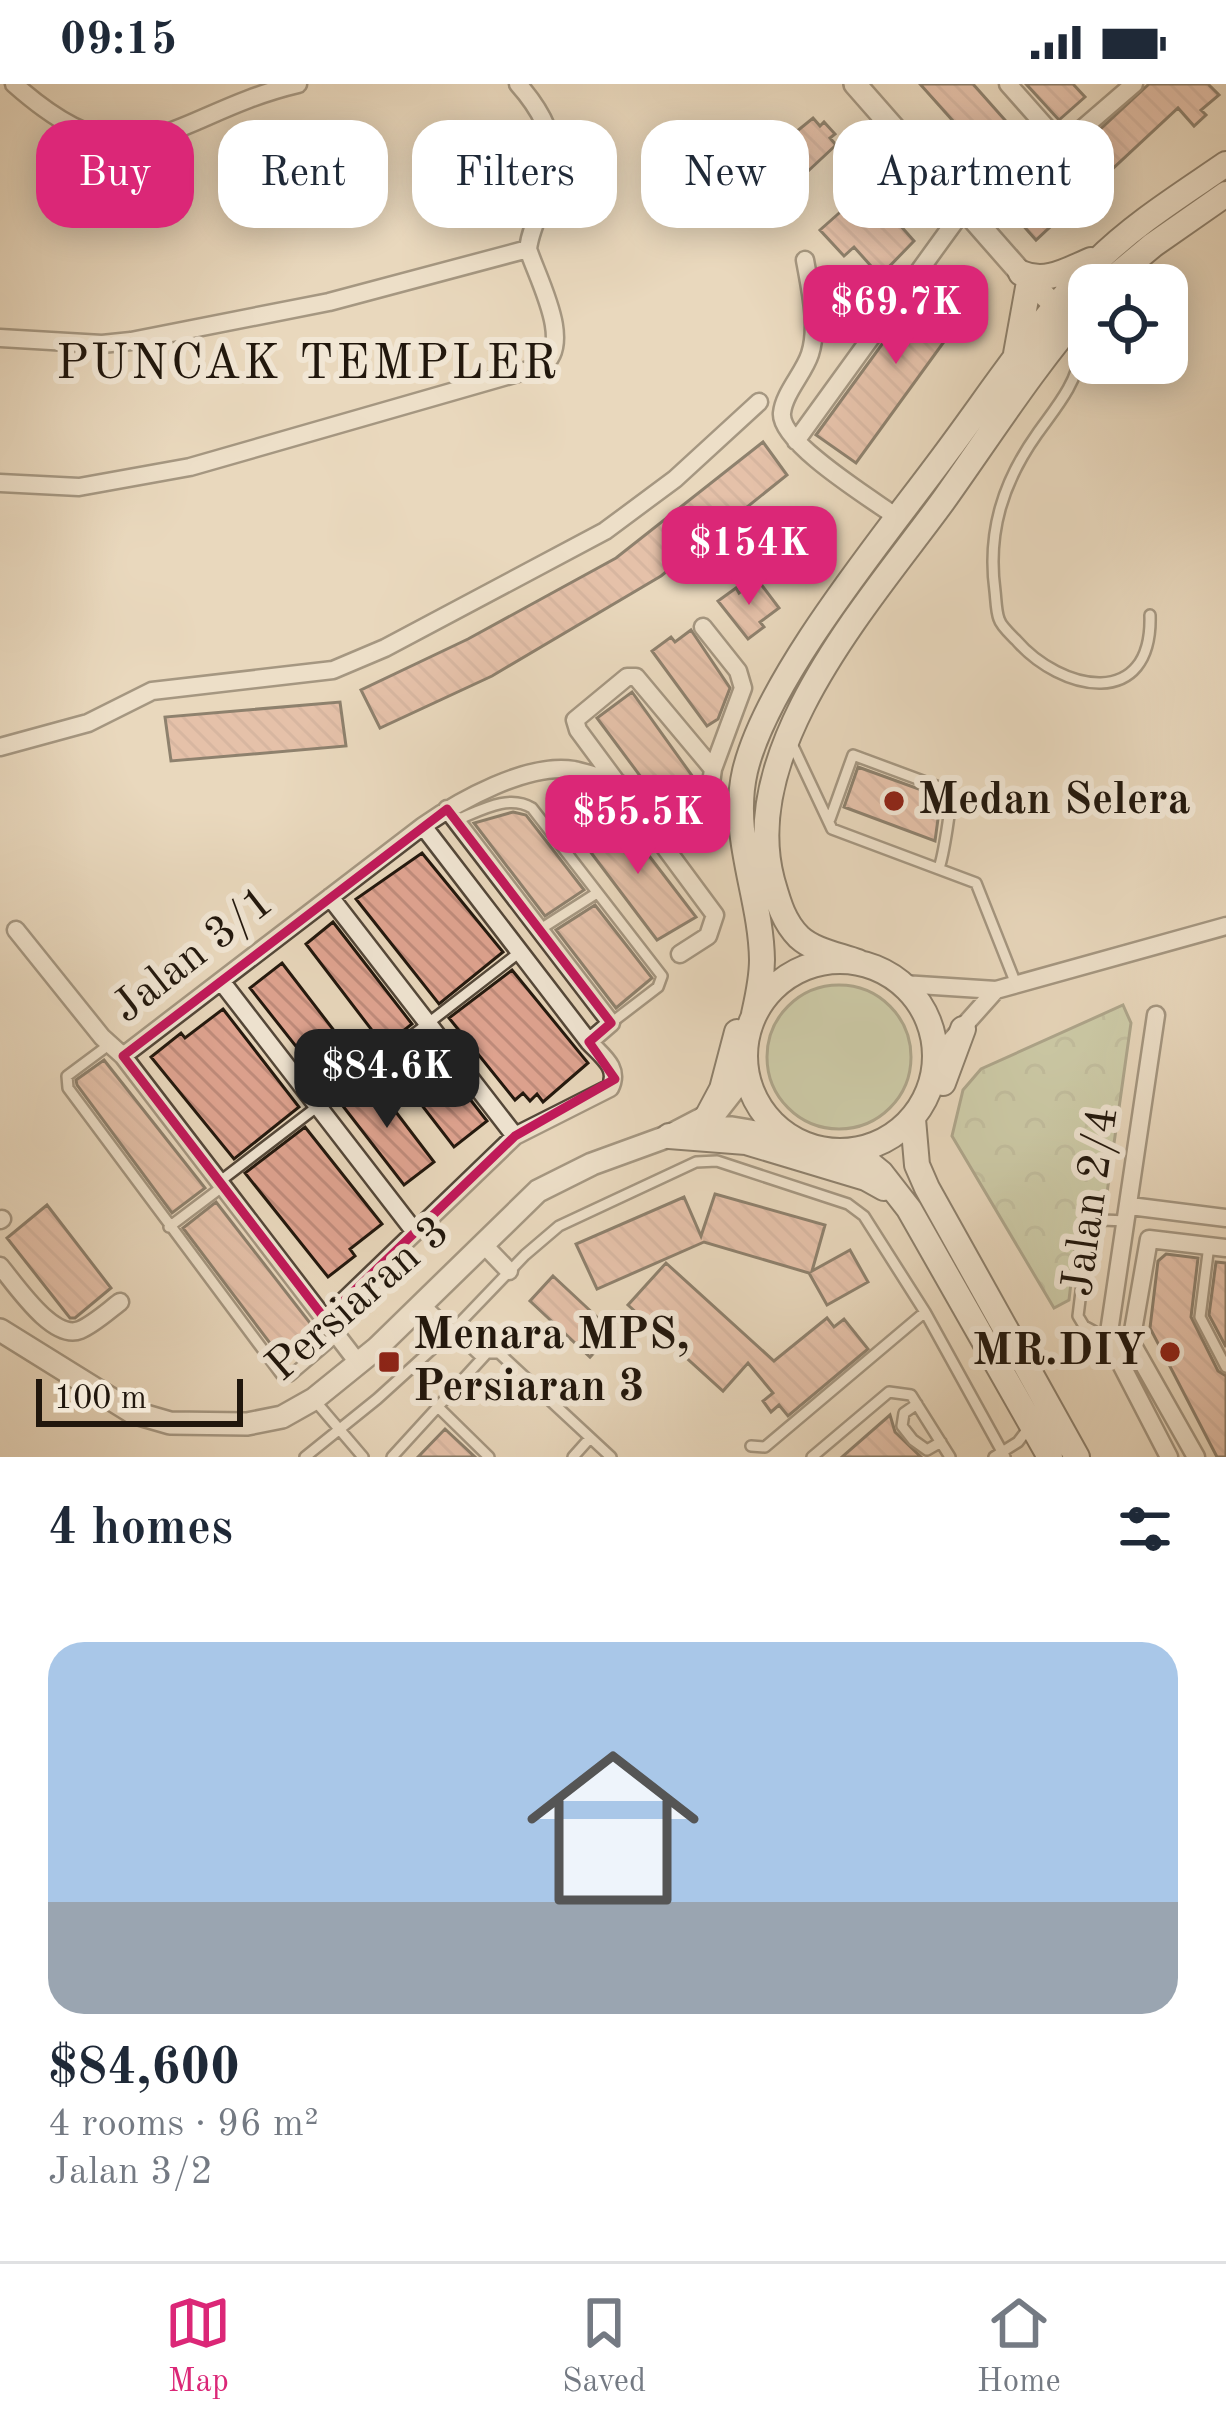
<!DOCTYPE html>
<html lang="en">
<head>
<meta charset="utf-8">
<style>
	body { margin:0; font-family:"Old Standard TT",serif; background:#f2f2f3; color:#1f2937; height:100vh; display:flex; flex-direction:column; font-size:45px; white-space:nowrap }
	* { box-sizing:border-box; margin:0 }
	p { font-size:39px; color:#747a83 }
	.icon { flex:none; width:66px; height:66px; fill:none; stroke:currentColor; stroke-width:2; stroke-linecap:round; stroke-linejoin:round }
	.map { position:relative; height:1373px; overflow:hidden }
	.drawer { display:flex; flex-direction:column; background:#fff; flex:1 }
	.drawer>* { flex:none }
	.banner { position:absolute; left:36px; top:36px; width:1155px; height:108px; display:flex; gap:24px }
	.tools { position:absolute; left:1068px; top:180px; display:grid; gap:24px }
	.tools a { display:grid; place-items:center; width:120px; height:120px; border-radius:24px; background:#fff; box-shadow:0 6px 30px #0003; font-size:60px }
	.scale { position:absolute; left:36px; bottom:30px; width:207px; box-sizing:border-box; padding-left:12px; border:6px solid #21170d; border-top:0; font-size:33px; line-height:42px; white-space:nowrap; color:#21170d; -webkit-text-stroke:9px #f1e6d4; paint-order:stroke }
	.price { position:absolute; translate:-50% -102px; padding:0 27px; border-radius:24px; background:#db2777; color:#fff; font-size:39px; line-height:78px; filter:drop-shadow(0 3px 6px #0008) }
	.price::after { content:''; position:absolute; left:50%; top:72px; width:36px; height:27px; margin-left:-18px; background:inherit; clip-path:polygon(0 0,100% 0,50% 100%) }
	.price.on { background:#222; color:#fff }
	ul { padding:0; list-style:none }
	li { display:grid; align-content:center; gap:24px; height:636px; padding:0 48px }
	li+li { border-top:3px solid #e0e1e3 }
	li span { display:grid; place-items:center; height:372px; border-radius:36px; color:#555 }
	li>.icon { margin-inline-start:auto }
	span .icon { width:216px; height:216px; fill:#fffc; stroke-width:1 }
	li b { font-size:51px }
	h2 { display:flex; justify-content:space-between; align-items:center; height:144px; padding:0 48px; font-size:51px }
	.pill { padding:0 42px; border-radius:36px; background:#fff; box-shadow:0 6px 30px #0003; font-size:42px; line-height:108px }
	.pill.on { background:#db2777; color:#fff }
	.status { display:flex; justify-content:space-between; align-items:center; height:84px; padding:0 60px; background:#fff; direction:ltr }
	.status svg { height:33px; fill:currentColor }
	.menu { display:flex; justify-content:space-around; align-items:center; height:168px; border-top:3px solid #e0e1e3; background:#fff; font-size:33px; color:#747a83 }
	.menu a { display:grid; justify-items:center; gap:6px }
	.menu .on { color:#db2777 }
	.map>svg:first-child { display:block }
	.grass { fill:#b0c096; stroke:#686c52; stroke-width:3 }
	.park { fill:url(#park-crowns); stroke:#686c52; stroke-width:3 }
	.building { fill:url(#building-back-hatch); stroke:#21170d; stroke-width:3 }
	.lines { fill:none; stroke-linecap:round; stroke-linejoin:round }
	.service-casing { stroke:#534739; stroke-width:14 }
	.minor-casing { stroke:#534739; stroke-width:21 }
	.tertiary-casing { stroke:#534739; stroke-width:26 }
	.secondary-casing { stroke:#21170d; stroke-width:28 }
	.service { stroke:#f1e6d4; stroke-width:9 }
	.minor { stroke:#f1e6d4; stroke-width:16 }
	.tertiary { stroke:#f1e6d4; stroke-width:21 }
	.secondary { stroke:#f1e6d4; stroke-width:24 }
	.marked { fill:none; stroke:#c2185b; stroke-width:9; stroke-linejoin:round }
	.poi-dot { fill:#8f2418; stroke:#f1e6d4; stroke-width:4.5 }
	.labels { text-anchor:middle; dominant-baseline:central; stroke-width:12; stroke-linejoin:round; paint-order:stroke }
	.poi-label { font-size:45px; font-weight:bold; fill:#21170d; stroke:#f1e6d4; text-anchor:start }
	.street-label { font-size:45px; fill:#21170d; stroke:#f1e6d4 }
	.neighbourhood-label { font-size:48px; letter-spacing:3px; fill:#21170d; stroke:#f1e6d4 }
</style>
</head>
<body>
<div class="status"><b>09:15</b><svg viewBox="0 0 49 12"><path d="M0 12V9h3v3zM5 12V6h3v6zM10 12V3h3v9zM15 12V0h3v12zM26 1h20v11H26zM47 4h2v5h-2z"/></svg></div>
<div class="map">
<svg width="1226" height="1373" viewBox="0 0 1226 1373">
	<defs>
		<pattern id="park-crowns" width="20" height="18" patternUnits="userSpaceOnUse" patternTransform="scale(3)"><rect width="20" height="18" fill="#b0c096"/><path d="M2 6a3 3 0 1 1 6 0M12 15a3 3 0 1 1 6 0" fill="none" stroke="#97a480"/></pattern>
		<pattern id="building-back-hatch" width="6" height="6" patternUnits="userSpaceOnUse" patternTransform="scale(3)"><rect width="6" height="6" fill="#e0a491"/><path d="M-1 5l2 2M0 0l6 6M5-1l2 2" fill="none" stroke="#c08c7c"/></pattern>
	</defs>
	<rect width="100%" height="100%" fill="#e9d8bd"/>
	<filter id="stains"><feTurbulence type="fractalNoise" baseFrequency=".00167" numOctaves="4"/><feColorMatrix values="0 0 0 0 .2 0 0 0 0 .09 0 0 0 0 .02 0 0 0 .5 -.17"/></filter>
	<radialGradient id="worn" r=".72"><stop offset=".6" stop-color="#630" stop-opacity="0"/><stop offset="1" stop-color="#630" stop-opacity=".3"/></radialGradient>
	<path class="grass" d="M767 973a72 72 0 1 1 144 0a72 72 0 1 1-144 0Z"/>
	<path class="park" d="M1123,921L1131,939L1107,1109L1079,1131L1069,1216L1054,1224L952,1052L963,1006L981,985Z"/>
	<path class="building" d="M920,0H973L1020,53L1025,49L1034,59L1025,67L1029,71L1004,94Z
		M1026,0H1073L1085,13L1059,36Z
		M1149,0H1208L1219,11L1201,26L1206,31L1194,42L1178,24L1036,156L1011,128Z
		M813,34L820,42L824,38L835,50L830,54L836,61L806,89L780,61Z
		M864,107L872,116L875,113L914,157L880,192L854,163L844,172L820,146Z
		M936,186L975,215L856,379L816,351Z
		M763,358L787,391L661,492L492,592L380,644L361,606L468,555L616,474Z
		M757,495L779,524L760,538L764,543L748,555L718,517L736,504L739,509Z
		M691,546L730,604L718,635L707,642L652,567L671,553L675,558Z
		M632,608L698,700L696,715L673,736L597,634Z
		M340,618L346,662L171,677L165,633Z
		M858,683L941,713L935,757L844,723Z
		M614,726L696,833L657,856L583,758L601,745L596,739Z
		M513,728L526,731L584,806L545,832L474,739Z
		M422,769L503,868L439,920L356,815Z
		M595,821L652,894L616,924L556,846Z
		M333,838L412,940L384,962L306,860Z
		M282,879L359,979L328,1003L250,904Z
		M512,886L588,979L543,1018L537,1010L530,1017L523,1009L515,1016L449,934Z
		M223,925L299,1023L234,1075L151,973L181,949L185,954Z
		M423,955L487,1037L454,1063L390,980Z
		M104,976L205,1104L172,1129L77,1001L76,996Z
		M370,994L434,1078L404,1101L339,1017Z
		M305,1043L382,1140L350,1165L355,1172L328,1193L245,1089Z
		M715,1110L825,1141L812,1187L850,1166L868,1198L827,1221L809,1189L704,1158L597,1205L576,1160L684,1113L701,1152Z
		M216,1118L317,1248L282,1275L183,1144Z
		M47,1121L111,1204L75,1234H70L7,1154Z
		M1166,1170L1198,1174L1191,1233L1218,1287L1226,1292V1373H1217L1150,1244L1158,1177Z
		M1216,1178L1226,1179V1263L1209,1231Z
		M666,1179L774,1277L827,1234L834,1243L844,1235L868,1265L788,1332L779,1321L771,1328L763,1317L773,1309L748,1279L723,1307L628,1221Z
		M553,1192L613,1248L590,1273L530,1217Z
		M890,1331L895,1348L921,1373H842Z
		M445,1345L475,1373H418Z"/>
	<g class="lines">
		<defs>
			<path id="service" d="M1074,242C1076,250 1081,261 1080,269C1078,299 1053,327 1037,350C1003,398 987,448 995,507C996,515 996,527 999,535C1001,542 1010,550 1016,556C1061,608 1153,627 1150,531
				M792,660L832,745L976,799L1016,900
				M830,735L853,671L950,707C953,716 943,773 939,784
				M454,737C478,728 508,709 532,724L662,892L658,903L611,939
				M539,846L597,809
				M110,960L67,992L68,1004L281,1290L290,1292L337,1252
				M382,975L520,868
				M219,1098L365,986
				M169,1143L222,1103
				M1209,1161L1200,1233L1226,1283
				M425,1220L482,1274
				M1108,1255L1084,1242L1078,1232L1088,1151L1102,1136L1127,1137
				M316,1318L363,1373
				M917,1320L904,1329L902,1342L913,1356L927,1366L941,1358
				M438,1323L489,1373
				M751,1362L765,1363L925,1228
				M305,1373L377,1315L452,1247L525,1171L559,1142L696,1078L717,1077L848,1120L864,1132L925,1228L1005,1373
				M392,1373L487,1269H499L611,1373
				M573,1373L590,1354
				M812,1373L889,1308L911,1311L950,1373
				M994,1373L1018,1358L1030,1342"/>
			<path id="minor" d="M14,0C138,110 170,30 298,0
				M518,0C542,27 561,61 551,99C544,121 531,141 528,165
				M1008,0L1062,61
				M1002,114L1134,0
				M805,176C810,204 819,242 810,270C804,289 784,309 782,329C779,359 875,417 898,434
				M0,254L102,260L131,257L329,218L528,165
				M796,357L964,125
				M0,399L79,403L190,383L542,282C574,260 538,196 528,165
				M0,663L88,639L152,607L333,586L385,564L605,447L675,395L759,318
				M447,725L611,939L589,958
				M666,760L708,721L713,685L743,604L738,587L703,543
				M330,813L515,1052
				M16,846L102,953L123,972L359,1280
				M680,870L708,852L715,831L578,646L575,636L627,593H636L713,685
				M221,897L415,1148
				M903,900L996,906L1226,842
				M1156,931L1108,1255L1169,1373
				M123,972L423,742C459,717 528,678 574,686C589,689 605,695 620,700
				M936,973L996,906
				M1130,1122L1226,1134
				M0,1136L2,1135
				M483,1160L509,1187
				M0,1182C16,1201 53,1257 80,1246C94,1240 108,1227 120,1218
				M325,1235L515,1052L610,1004C620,984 603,973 589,958L423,742
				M1196,1373L1131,1258L1149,1155L1226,1164"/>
			<path id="tertiary" d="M855,0L1021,189L1064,230
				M695,1043L732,1044L792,1054
				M0,1246L132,1328L170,1339L247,1340L282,1333L314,1315L377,1264L538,1107L592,1080L669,1052L717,1027L735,1004L744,974"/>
			<path id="secondary" d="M1021,189C1046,200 1067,186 1091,176
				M1105,201L1153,161L1226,110
				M1016,270L1029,198
				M745 972a95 95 0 1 1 190 0a95 95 0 1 1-190 0Z
				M858,878C839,871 814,867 799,853C783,837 778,817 772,796C737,664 871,516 943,417C990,351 1035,280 1089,219
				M754,930C758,912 762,895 762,876C761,811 730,752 745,687C768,591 889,447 949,365C995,303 1040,234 1095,179C1134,140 1181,111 1226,80
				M943,999L963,945
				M706,1035L722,1005L737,948
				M913,1035L917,1081L927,1104L1077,1373
				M669,1052L746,1058L866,1094L884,1104
				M854,1067L881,1089L909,1125L1050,1373"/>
		</defs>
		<use href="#service" class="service-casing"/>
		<use href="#minor" class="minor-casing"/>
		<use href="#tertiary" class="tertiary-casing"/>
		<use href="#secondary" class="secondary-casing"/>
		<use href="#service" class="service"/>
		<use href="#minor" class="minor"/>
		<use href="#tertiary" class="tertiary"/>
		<use href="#secondary" class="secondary"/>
	</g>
	<path d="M0 0H1226V1373H0ZM447,725L611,939L589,958L615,995L515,1052L325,1235L123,972Z" fill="#e9d8bd" fill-opacity=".55" fill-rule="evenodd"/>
	<path class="marked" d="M447,725L611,939L589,958L615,995L515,1052L325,1235L123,972Z"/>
	<g class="poi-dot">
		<circle cx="894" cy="717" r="12"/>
		<circle cx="1170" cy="1268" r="12"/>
		<rect x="377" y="1266" width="24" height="24" rx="6"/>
	</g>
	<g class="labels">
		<g class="poi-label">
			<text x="918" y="717">Medan Selera</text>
			<text x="413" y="1252">Menara MPS,<tspan x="413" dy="52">Persiaran 3</tspan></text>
			<text x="1146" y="1268" text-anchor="end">MR.DIY</text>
		</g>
		<g class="street-label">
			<text transform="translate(194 872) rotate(-38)">Jalan 3/1</text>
			<text transform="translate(1092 1118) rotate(-82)">Jalan 2/4</text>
			<text transform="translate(359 1216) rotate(-41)">Persiaran 3</text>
		</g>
		<g class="neighbourhood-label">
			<text x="308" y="281">PUNCAK TEMPLER</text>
		</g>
	</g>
	<rect width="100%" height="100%" filter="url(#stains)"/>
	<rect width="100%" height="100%" fill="url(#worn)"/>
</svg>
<div class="tools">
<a><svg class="icon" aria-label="locate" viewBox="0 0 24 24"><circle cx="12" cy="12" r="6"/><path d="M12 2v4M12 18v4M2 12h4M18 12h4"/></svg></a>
</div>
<div class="scale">100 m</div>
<b class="price" style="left:896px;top:283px">$69.7K</b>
<b class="price" style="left:749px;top:524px">$154K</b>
<b class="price" style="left:638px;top:793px">$55.5K</b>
<b class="price on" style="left:387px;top:1047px">$84.6K</b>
<div class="banner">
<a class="pill on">Buy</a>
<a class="pill">Rent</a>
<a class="pill">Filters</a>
<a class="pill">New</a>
<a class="pill">Apartment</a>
</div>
</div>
<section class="drawer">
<h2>4 homes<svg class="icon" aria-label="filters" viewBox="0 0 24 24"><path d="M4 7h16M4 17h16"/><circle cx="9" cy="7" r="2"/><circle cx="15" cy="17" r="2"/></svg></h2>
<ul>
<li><span style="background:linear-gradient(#a9c7e8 70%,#9aa5b1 0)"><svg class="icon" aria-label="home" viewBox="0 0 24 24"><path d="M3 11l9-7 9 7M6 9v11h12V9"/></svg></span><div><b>$84,600</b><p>4 rooms · 96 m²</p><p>Jalan 3/2</p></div></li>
</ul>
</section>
<nav class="menu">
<a class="on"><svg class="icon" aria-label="map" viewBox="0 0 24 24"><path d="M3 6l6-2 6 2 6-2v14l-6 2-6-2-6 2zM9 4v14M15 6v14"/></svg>Map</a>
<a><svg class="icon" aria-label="saved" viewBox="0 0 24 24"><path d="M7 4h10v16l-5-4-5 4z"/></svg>Saved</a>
<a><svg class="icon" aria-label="home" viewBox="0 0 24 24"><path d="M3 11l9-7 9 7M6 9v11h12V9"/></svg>Home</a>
</nav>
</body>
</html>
